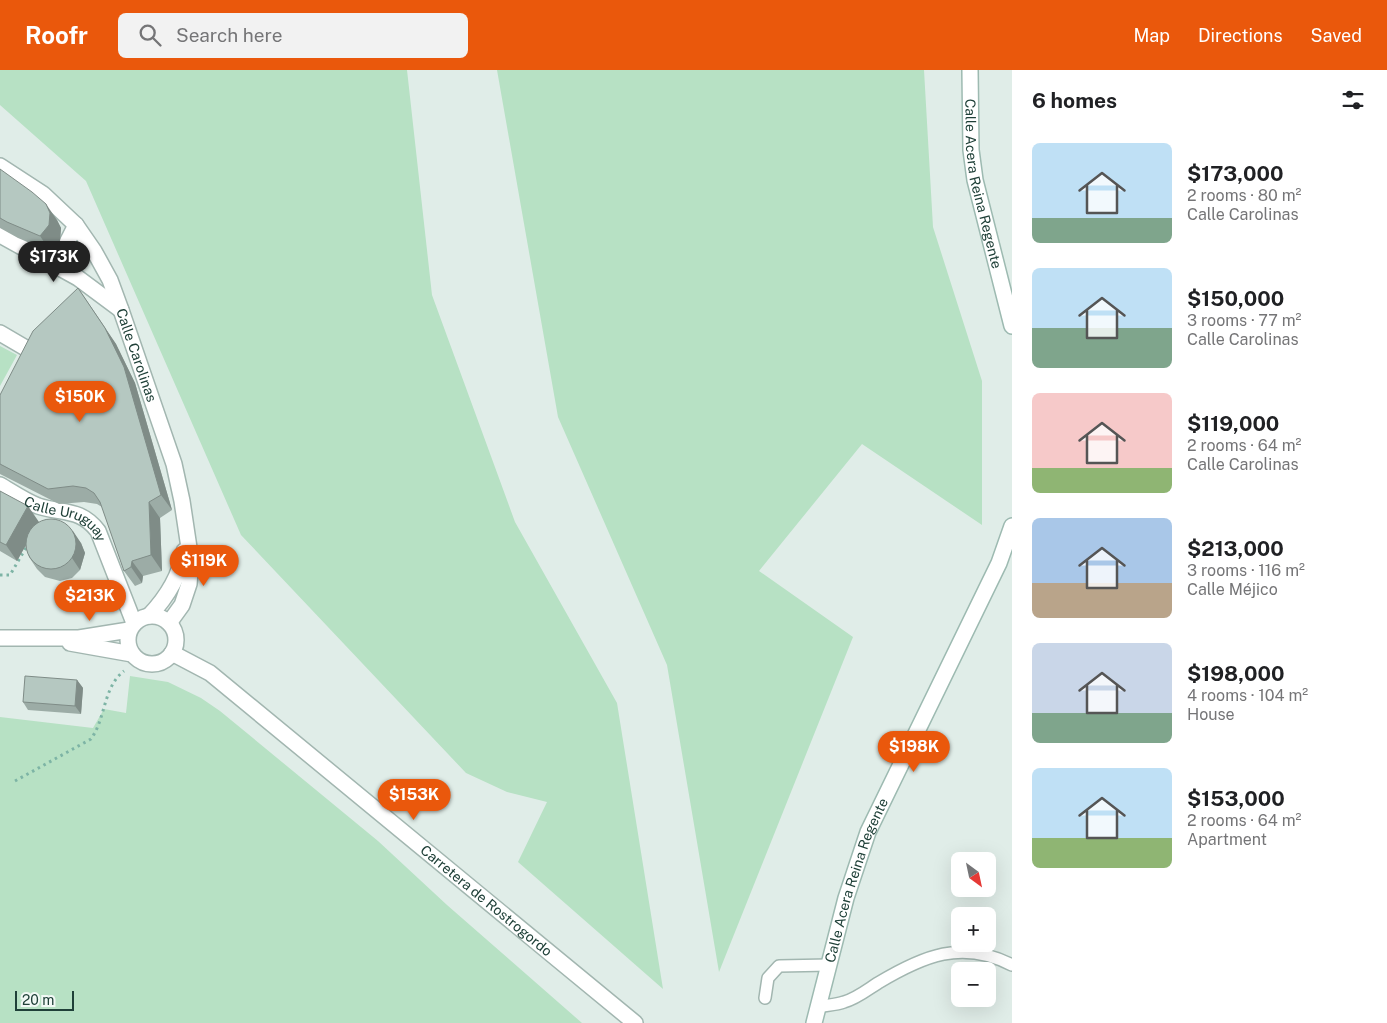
<!DOCTYPE html>
<html lang="en">
<head>
<meta charset="utf-8">
<style>
	body { margin:0; font-family:"Public Sans",sans-serif; background:#f2f2f2; color:#202124; height:100vh; display:flex; flex-direction:column; font-size:19px; white-space:nowrap }
	* { box-sizing:border-box; margin:0 }
	p { font-size:16px; color:#757577 }
	.icon { flex:none; width:28px; height:28px; fill:none; stroke:currentColor; stroke-width:2; stroke-linecap:round; stroke-linejoin:round }
	.map { position:relative; flex:1; overflow:hidden }
	.drawer { display:flex; flex-direction:column; background:#fff; width:375px }
	.drawer>* { flex:none }
	.needle { width:32px; rotate:147deg }
	.controls { position:absolute; left:951px; top:782px; display:grid; gap:10px }
	.controls a { display:grid; place-items:center; width:45px; height:45px; border-radius:8px; background:#fff; box-shadow:0 5px 20px #0002; font-size:25px }
	.scale { position:absolute; left:15px; bottom:12px; width:59px; box-sizing:border-box; padding-left:5px; border:2px solid #1f4038; border-top:0; font-size:14px; line-height:18px; white-space:nowrap; color:#1f4038; -webkit-text-stroke:4px #f1f9f5; paint-order:stroke }
	.price { position:absolute; translate:-50% -42px; padding:0 11px; border-radius:18px; background:#ea580c; color:#fff; font-size:16px; line-height:32px; filter:drop-shadow(0 1px 2px #0008) }
	.price::after { content:''; position:absolute; left:50%; top:30px; width:15px; height:11px; margin-left:-8px; background:inherit; clip-path:polygon(0 0,100% 0,50% 100%) }
	.price.active { background:#222; color:#fff }
	ul { padding:0; list-style:none }
	li { display:flex; align-items:center; gap:15px; height:125px; padding:0 20px }
	li span { display:grid; place-items:center; flex:none; width:140px; height:100px; border-radius:8px; color:#555 }
	li>.icon { margin-inline-start:auto }
	span .icon { width:60px; height:60px; fill:#fffc; stroke-width:1 }
	li b { font-size:21px }
	h2 { display:flex; justify-content:space-between; align-items:center; height:60px; padding:0 20px; font-size:21px }
	header { display:flex; align-items:center; gap:30px; box-sizing:border-box; height:70px; padding:0 25px; background:#ea580c; color:#fff }
	header strong { font-size:24px }
	nav { display:flex; gap:28px; margin-inline-start:auto; font-size:18px }
	.search { width:350px; height:45px; background:#f2f2f2; display:flex; align-items:center; gap:12px; box-sizing:border-box; padding:0 18px; border-radius:8px; color:#757577; font-size:19px }
	main { display:flex; flex:1; min-height:0 }
	.map>svg:first-child { display:block }
	.green { fill:#b7e1c4 }
	.lines { fill:none; stroke-linecap:round; stroke-linejoin:round }
	.lane-casing { stroke:#a2b6b0; stroke-width:14 }
	.street-casing { stroke:#a2b6b0; stroke-width:18 }
	.secondary-casing { stroke:#9dbab1; stroke-width:18 }
	.path { stroke:#7db4a5; stroke-width:3; stroke-dasharray:2.5 4; stroke-linecap:butt }
	.lane { stroke:#fff; stroke-width:11 }
	.street { stroke:#fff; stroke-width:15 }
	.secondary { stroke:#fff; stroke-width:15 }
	.wall { fill:#9caca6 }
	.shaded-wall { fill:#7f8c87 }
	.building { fill:#b5c8c1; stroke:#7f8c87 }
	.labels { text-anchor:middle; dominant-baseline:central; stroke-width:4; stroke-linejoin:round; paint-order:stroke }
	.street-label { font-size:14px; fill:#1f4038; stroke:#f1f9f5 }
</style>
</head>
<body>
<header>
<strong>Roofr</strong>
<div class="search"><svg class="icon" aria-label="search" viewBox="0 0 24 24"><circle cx="10" cy="10" r="6"/><path d="M15 15l6 6"/></svg>Search here</div>
<nav><a>Map</a><a>Directions</a><a>Saved</a></nav>
</header>
<main>
<div class="map">
<svg width="1012" height="953" viewBox="0 0 1012 953">
	<rect width="100%" height="100%" fill="#e0ede8"/>
	<path class="green" d="M0,0H407L432,225L515,452L617,633L663,919L518,792L547,732L507,722L466,703L241,465L86,111L0,35Z
		M497,0H924L933,157L982,311V455L862,374L759,501L853,567L719,902L667,595L558,347Z
		M0,276L17,285L0,316Z
		M130,606L168,612L201,628L220,641L378,771L447,835L582,953H0V647L93,658L104,639L126,643Z"/>
	<g class="lines">
		<defs>
			<path id="lane" d="M765,928L768,908L779,896L829,895
				M817,937C826,935 836,935 844,932C856,929 867,920 878,913C923,886 962,869 1012,895"/>
			<g id="street">
				<path id="s1" d="M0,96L43,124L76,155L94,181L110,210L121,240L174,394L182,431L191,491L189,514L182,535L169,553"/>
				<path d="M0,165L78,208L121,240"/>
				<path d="M55,196L76,155"/>
				<path d="M0,263L29,280L32,286L30,292"/>
				<path id="s2" d="M0,415C12,422 25,431 38,436C63,444 80,438 98,461L134,553"/>
				<path d="M149,546C167,527 180,507 184,481"/>
				<circle cx="152" cy="570" r="24"/>
				<path d="M0,568H79L129,560"/>
				<path d="M70,573L132,584"/>
				<path id="s3" d="M172,583L210,603L635,953"/>
			</g>
			<g id="secondary">
				<path id="s4" d="M970,0L971,80L975,110L1012,256"/>
				<path id="s5" d="M814,953L846,828L868,762L999,493L1012,456"/>
			</g>
		</defs>
		<use href="#lane" class="lane-casing"/>
		<use href="#street" class="street-casing"/>
		<use href="#secondary" class="secondary-casing"/>
		<path class="path" d="M0,505H10L27,476
			M15,711L91,669C106,648 103,617 124,601"/>
		<use href="#lane" class="lane"/>
		<use href="#street" class="street"/>
		<use href="#secondary" class="secondary"/>
	</g>
	<path class="wall" d="M0,99L57,150L61,158L60,171L51,182L18,168L0,158Z
		M78,218L116,274L135,313L172,440L160,448L162,501L143,506L142,513L135,516L124,501L102,437L97,434L84,432L59,434L0,404V325Z
		M0,421L38,452L81,473L85,483L80,500L72,508L60,511L45,507L37,499L29,487L25,476L17,491L0,481Z
		M77,610L83,618L81,644L28,640L23,632Z"/>
	<path class="shaded-wall" d="M46,134L57,150L61,158L60,171L51,182L40,166Z
		M78,218L116,274L135,313L172,440L161,425Z
		M149,432L160,448L162,501L151,485Z
		M28,436L39,452L17,491L6,475Z
		M73,461L81,473L85,483L80,500L72,488Z
		M132,491L143,506L142,513L131,497Z
		M77,610L83,618L81,644L75,636Z"/>
	<path class="building" d="M0,99L32,122L46,134L50,143L49,155L40,166L7,152L0,148Z
		M78,218L105,258L124,297L161,425L149,432L151,485L132,491L131,497L124,501L100,432L94,423L86,418L73,416L48,419L0,394V325L33,261Z
		M0,421L28,436L6,475L0,472Z
		M26 474a25 25 0 1 1 50 0a25 25 0 1 1-50 0Z
		M25,606L77,610L75,636L23,632Z"/>
	<g class="labels">
		<g class="street-label">
			<text stroke="none"><textPath href="#s4" startOffset="115">Calle Acera Reina Regente</textPath></text>
			<text stroke="none"><textPath href="#s1" startOffset="241">Calle Carolinas</textPath></text>
			<text stroke="none"><textPath href="#s2" startOffset="75">Calle Uruguay</textPath></text>
			<text stroke="none"><textPath href="#s5" startOffset="149">Calle Acera Reina Regente</textPath></text>
			<text stroke="none"><textPath href="#s3" startOffset="401">Carretera de Rostrogordo</textPath></text>
		</g>
	</g>
</svg>
<div class="controls">
<a><svg class="needle" viewBox="-14 -14 28 28"><path d="M0-13l5 13h-10z" fill="#e53935"/><path d="M0 13l5-13h-10z" fill="#757577"/></svg></a>
<a>+</a>
<a>−</a>
</div>
<div class="scale">20 m</div>
<b class="price active" style="left:54px;top:213px">$173K</b>
<b class="price" style="left:80px;top:353px">$150K</b>
<b class="price" style="left:204px;top:517px">$119K</b>
<b class="price" style="left:90px;top:552px">$213K</b>
<b class="price" style="left:914px;top:703px">$198K</b>
<b class="price" style="left:414px;top:751px">$153K</b>
</div>
<section class="drawer">
<h2>6 homes<svg class="icon" aria-label="filters" viewBox="0 0 24 24"><path d="M4 7h16M4 17h16"/><circle cx="9" cy="7" r="2"/><circle cx="15" cy="17" r="2"/></svg></h2>
<ul>
<li><span style="background:linear-gradient(#bfe0f5 75%,#7fa58c 0)"><svg class="icon" aria-label="home" viewBox="0 0 24 24"><path d="M3 11l9-7 9 7M6 9v11h12V9"/></svg></span><div><b>$173,000</b><p>2 rooms · 80 m²</p><p>Calle Carolinas</p></div></li>
<li><span style="background:linear-gradient(#bfe0f5 60%,#7fa58c 0)"><svg class="icon" aria-label="home" viewBox="0 0 24 24"><path d="M3 11l9-7 9 7M6 9v11h12V9"/></svg></span><div><b>$150,000</b><p>3 rooms · 77 m²</p><p>Calle Carolinas</p></div></li>
<li><span style="background:linear-gradient(#f6c9c9 75%,#8fb573 0)"><svg class="icon" aria-label="home" viewBox="0 0 24 24"><path d="M3 11l9-7 9 7M6 9v11h12V9"/></svg></span><div><b>$119,000</b><p>2 rooms · 64 m²</p><p>Calle Carolinas</p></div></li>
<li><span style="background:linear-gradient(#a9c7e8 65%,#b9a48a 0)"><svg class="icon" aria-label="home" viewBox="0 0 24 24"><path d="M3 11l9-7 9 7M6 9v11h12V9"/></svg></span><div><b>$213,000</b><p>3 rooms · 116 m²</p><p>Calle Méjico</p></div></li>
<li><span style="background:linear-gradient(#c9d6e8 70%,#7fa58c 0)"><svg class="icon" aria-label="home" viewBox="0 0 24 24"><path d="M3 11l9-7 9 7M6 9v11h12V9"/></svg></span><div><b>$198,000</b><p>4 rooms · 104 m²</p><p>House</p></div></li>
<li><span style="background:linear-gradient(#bfe0f5 70%,#8fb573 0)"><svg class="icon" aria-label="home" viewBox="0 0 24 24"><path d="M3 11l9-7 9 7M6 9v11h12V9"/></svg></span><div><b>$153,000</b><p>2 rooms · 64 m²</p><p>Apartment</p></div></li>
</ul>
</section>
</main>
</body>
</html>
